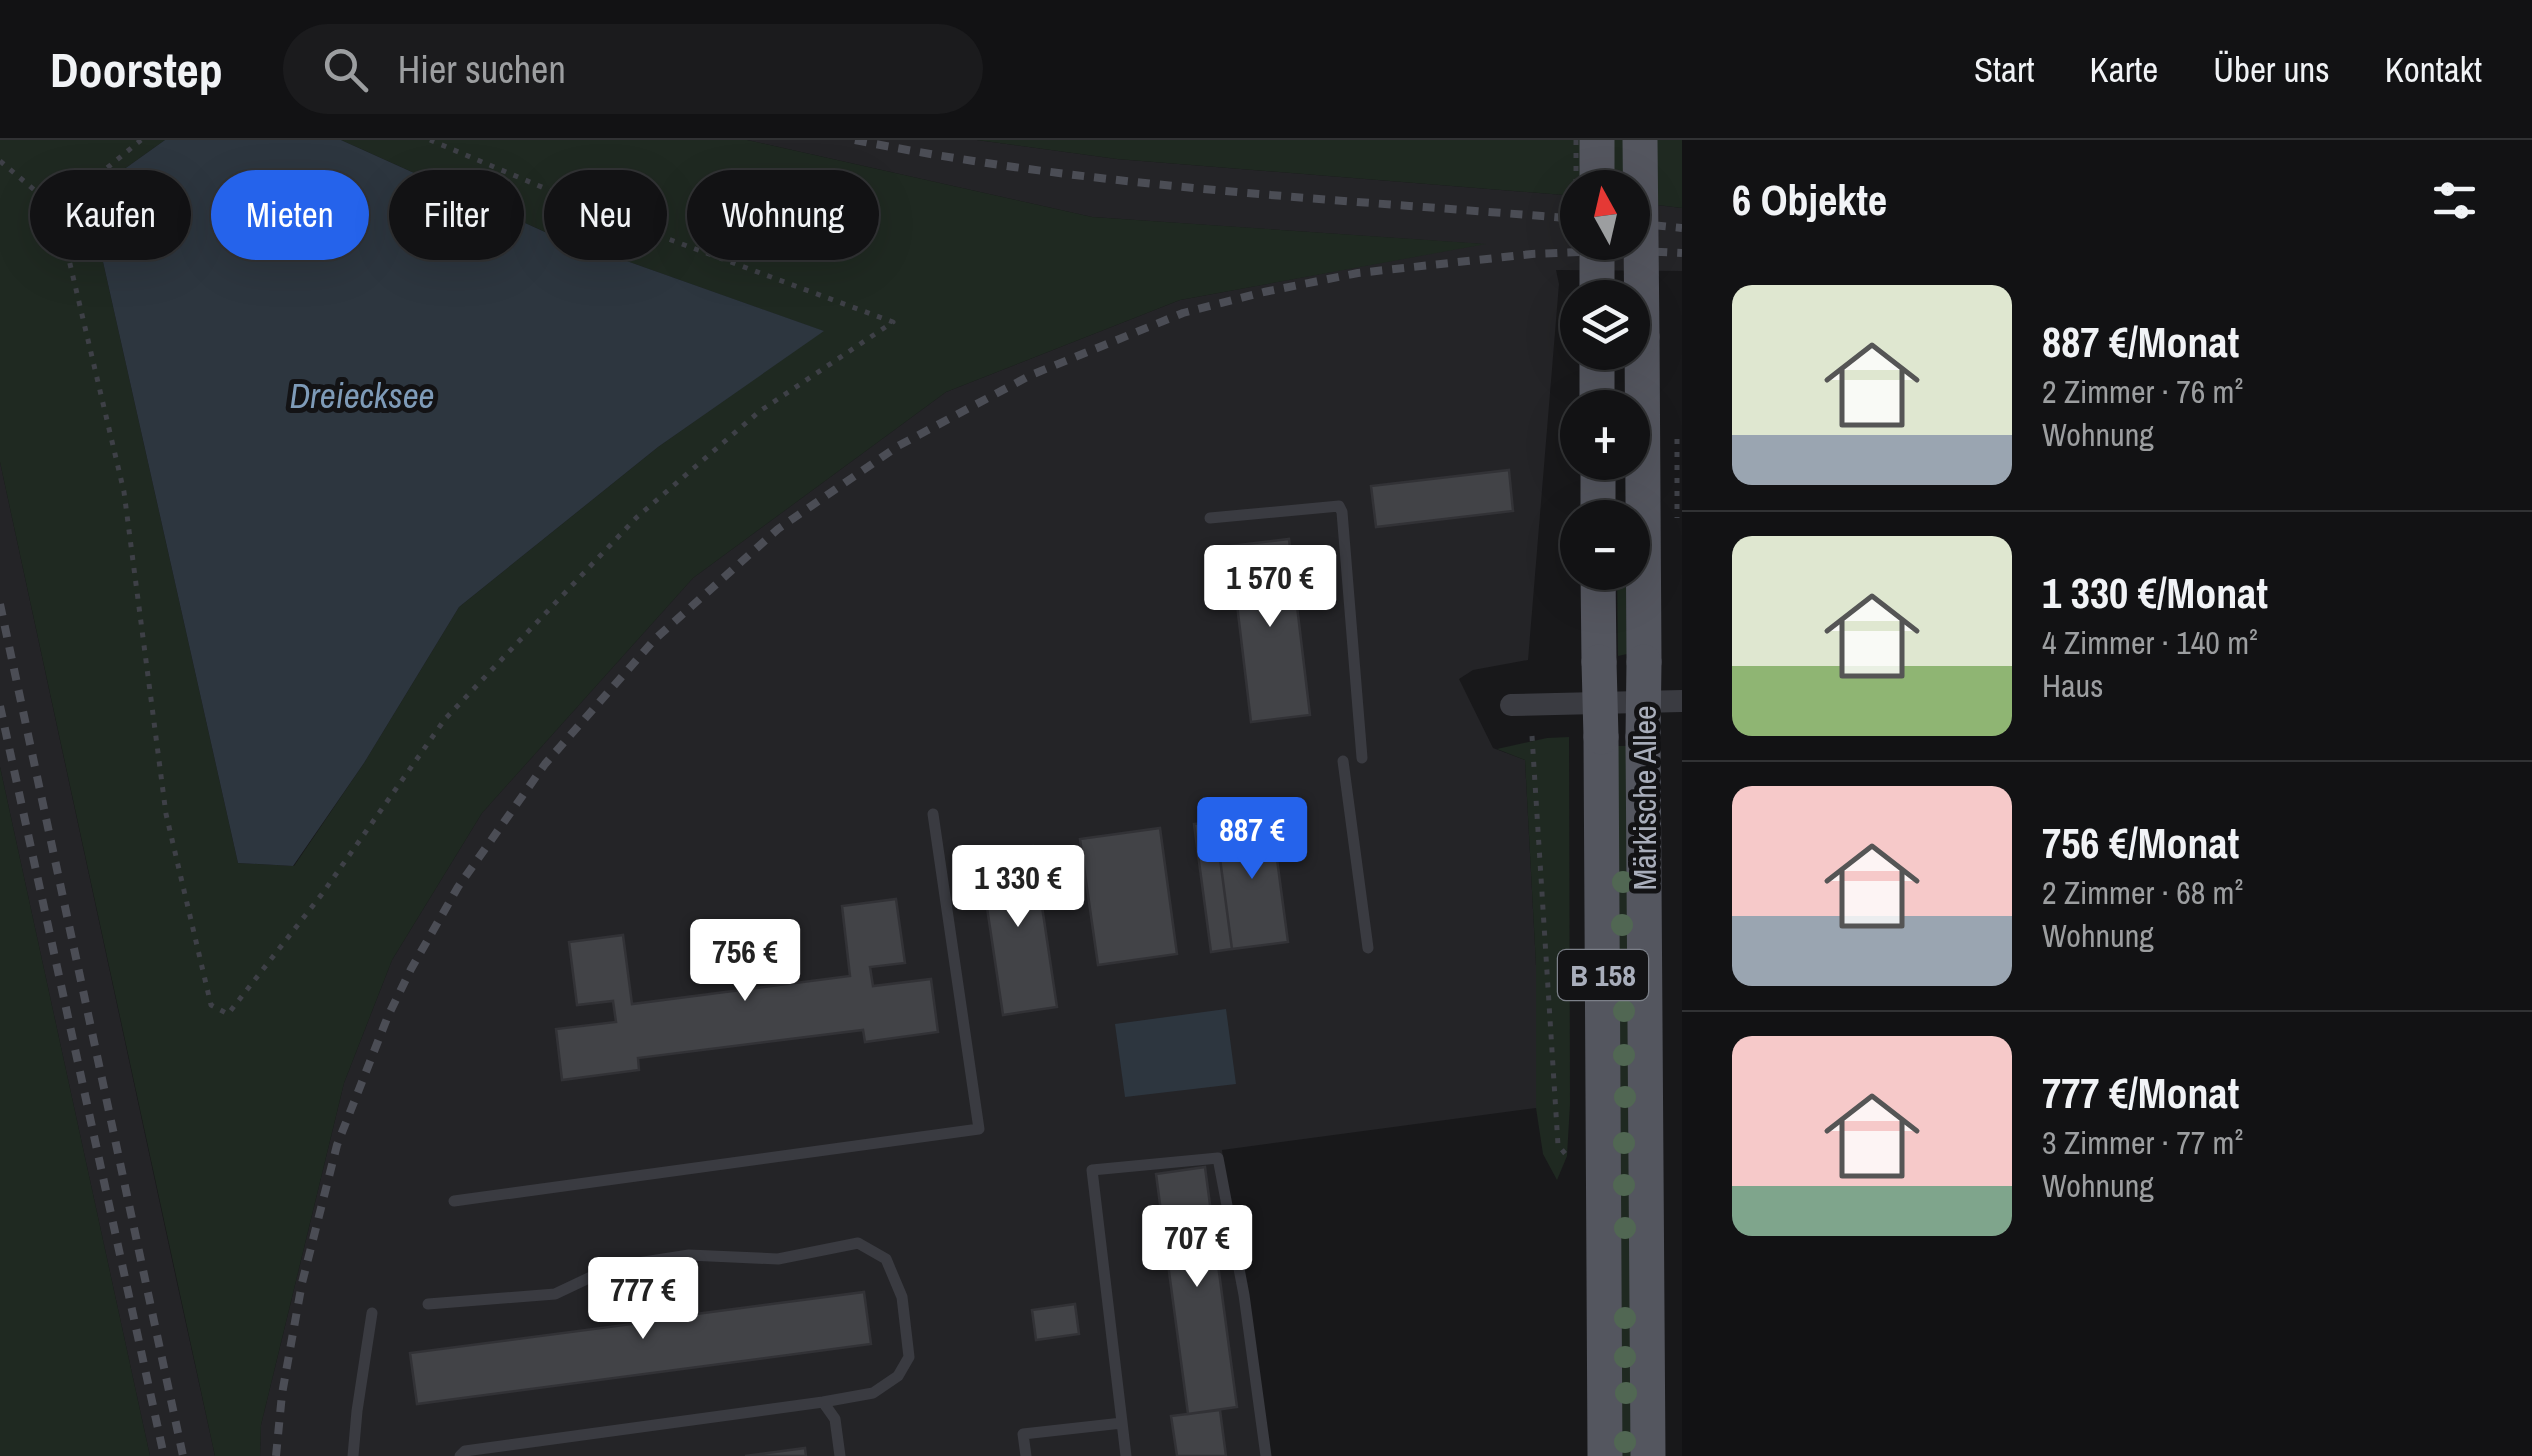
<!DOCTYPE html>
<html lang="de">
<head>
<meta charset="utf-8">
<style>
	body { margin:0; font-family:"Archivo Narrow",sans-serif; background:#1b1b1d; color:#f1f3f6; height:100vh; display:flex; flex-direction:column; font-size:38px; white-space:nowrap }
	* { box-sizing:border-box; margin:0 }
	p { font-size:32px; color:#9c9ea0 }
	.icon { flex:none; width:55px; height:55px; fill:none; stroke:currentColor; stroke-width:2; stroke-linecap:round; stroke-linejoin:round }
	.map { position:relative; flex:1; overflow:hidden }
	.panel { display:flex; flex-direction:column; background:#121214; width:850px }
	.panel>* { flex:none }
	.guide { position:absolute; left:30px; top:30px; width:950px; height:90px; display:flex; gap:20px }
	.needle { width:65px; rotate:352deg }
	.controls { position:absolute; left:1560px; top:30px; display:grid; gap:20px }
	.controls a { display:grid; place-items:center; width:90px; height:90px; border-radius:50%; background:#121214; box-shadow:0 10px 40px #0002,0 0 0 2px #313234; font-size:50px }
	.price { position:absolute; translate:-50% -85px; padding:0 22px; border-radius:10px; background:#fff; color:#222; font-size:32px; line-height:65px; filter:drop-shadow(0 2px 5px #0008) }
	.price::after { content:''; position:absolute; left:50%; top:60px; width:30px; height:22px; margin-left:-15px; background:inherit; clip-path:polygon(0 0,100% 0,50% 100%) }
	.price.current { background:#2563eb; color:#fff }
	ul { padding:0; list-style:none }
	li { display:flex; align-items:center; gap:30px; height:250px; padding:0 50px }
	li+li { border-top:2px solid #313234 }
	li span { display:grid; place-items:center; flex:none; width:280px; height:200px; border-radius:20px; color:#555 }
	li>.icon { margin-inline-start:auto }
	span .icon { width:120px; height:120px; fill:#fffc; stroke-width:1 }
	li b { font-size:42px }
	h2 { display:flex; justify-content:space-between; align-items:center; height:120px; padding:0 50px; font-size:42px }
	.tag { padding:0 35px; border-radius:45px; background:#121214; box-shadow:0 10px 40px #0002,0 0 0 2px #313234; font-size:35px; line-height:90px }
	.tag.current { background:#2563eb; color:#fff }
	header { display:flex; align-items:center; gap:60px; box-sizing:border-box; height:140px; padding:0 50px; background:#121214; border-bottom:2px solid #313234 }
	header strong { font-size:48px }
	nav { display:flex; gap:55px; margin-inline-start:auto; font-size:35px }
	.search { width:700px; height:90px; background:#1b1b1d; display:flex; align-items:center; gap:25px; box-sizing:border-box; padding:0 35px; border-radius:55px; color:#9c9ea0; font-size:38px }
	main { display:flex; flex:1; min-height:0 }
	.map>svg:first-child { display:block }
	.built { fill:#242427 }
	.green { fill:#1f2921 }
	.water { fill:#2d363f }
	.building { fill:#424347; stroke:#323236; stroke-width:2.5 }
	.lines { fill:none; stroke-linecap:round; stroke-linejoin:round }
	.path { stroke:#3e4047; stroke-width:5; stroke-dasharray:5 8; stroke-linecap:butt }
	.lane { stroke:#3a3b41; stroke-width:11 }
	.street { stroke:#3a3b41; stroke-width:22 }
	.primary { stroke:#54565f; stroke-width:35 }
	.rail { stroke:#4b4d55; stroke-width:8; stroke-dasharray:12 10; stroke-linecap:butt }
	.path-bridge { stroke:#3e4047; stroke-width:5; stroke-dasharray:5 8; stroke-linecap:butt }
	.primary-bridge { stroke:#54565f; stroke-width:35 }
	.tree { fill:#516753 }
	.labels { text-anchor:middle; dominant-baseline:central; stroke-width:10; stroke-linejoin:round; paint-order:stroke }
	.shield { fill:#131315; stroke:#7c8089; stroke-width:2.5 }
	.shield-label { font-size:30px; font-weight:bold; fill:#a9aebb }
	.street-label { font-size:32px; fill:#a9aebb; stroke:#131315 }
	.water-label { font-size:35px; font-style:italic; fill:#7e9bb8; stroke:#131315 }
</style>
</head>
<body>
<header>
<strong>Doorstep</strong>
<div class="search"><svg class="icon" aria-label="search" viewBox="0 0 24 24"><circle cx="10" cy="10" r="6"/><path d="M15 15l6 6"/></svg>Hier suchen</div>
<nav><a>Start</a><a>Karte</a><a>Über uns</a><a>Kontakt</a></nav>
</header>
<main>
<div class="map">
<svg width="1682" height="1316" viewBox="0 0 1682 1316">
	<rect width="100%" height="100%" fill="#18181a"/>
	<path class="built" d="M747,0H977L1117,19L1577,56L1578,102H1632L1633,62L1682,68V131L1556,130L1559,144L1528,520L1473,530L1459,539L1493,608L1525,620L1536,825V968L1222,1010L1265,1316H260L261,1285L344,943L392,820L482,673L693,438L946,252L1180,160L1481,104L1092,77Z
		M0,322L177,1143L215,1316H150L0,627Z"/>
	<path class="green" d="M0,0H165L88,55L238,723L294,726L364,623L459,467L658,307L823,191L545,92L341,0H747L1092,77L1486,104L1180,160L946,252L693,438L482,673L392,820L344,943L261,1285L260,1316H215L0,322Z
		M977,0H1682V68L1633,62L1632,48H1578L1577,56L1117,19Z
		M1617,433H1626L1627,514L1618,516Z
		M1569,597L1570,964L1567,1016L1557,1040L1543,1014L1536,968V825L1525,620L1497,609L1547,598Z
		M1615,606H1629L1632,1316H1620Z
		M0,627L150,1316H0Z"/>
	<path class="water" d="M165,0H341L545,92L824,191L658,307L459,467L364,623L293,726L238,723L88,55Z
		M1226,869L1236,944L1125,957L1115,884Z"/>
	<path class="building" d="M1509,330L1513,371L1376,387L1371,346Z
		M1289,399L1310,575L1251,582L1230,406Z
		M1271,674L1288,802L1232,809L1215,681Z
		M1215,681L1232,809L1211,812L1194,684Z
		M1160,688L1177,814L1098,825L1080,699Z
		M1033,706L1057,867L1003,875L979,714Z
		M896,759L905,823L870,827L873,846L931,839L938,892L865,902L863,890L638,918L639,930L562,940L556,889L616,882L613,861L577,865L569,802L623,795L632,864L850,836L842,766Z
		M1205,1027L1237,1267L1188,1274L1156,1034Z
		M681,1123L688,1175L864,1152L871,1204L417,1264L410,1213L632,1184L624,1130Z
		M1075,1164L1079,1194L1036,1200L1032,1170Z
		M1220,1270L1226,1316H1177L1171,1276Z
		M805,1308L806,1316H745Z"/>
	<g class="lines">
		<path class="path" d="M0,21L57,69L124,352L166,674L211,865L228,874L322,754L445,579L637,377L760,271L893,182L644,90L430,0
			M57,69L141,0
			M1677,299V378
			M1532,596L1558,1005L1567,1016L1571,1017"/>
		<path class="lane" d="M1210,378L1339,366L1342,372L1362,618
			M1343,621L1368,808
			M454,1061L979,989L933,674
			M428,1164L555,1154L612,1127L689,1115L778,1119L858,1103L886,1119L902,1157L909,1217L898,1236L873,1253L823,1262L465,1311L460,1316
			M823,1262L835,1279L840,1316
			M353,1316L357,1271L372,1173
			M1026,1316L1023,1294L1122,1283
			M1126,1316L1092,1030L1218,1018L1244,1155L1266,1316"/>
		<path class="street" d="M1511,565L1682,561"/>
		<path class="primary" d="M1597,0V48
			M1642,197L1644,522
			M1597,212V268
			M1598,322V378
			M1598,432L1599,522
			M1601,597L1605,1316
			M1643,597L1648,1316"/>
		<path class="rail" d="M855,0C1093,48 1336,59 1578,79
			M1632,83L1682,88
			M0,464L183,1316
			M0,566L164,1316
			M276,1316L282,1254L302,1143L337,1005L388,876L411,829L458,747L545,624L655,499L778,389L898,306L1031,235L1183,173L1264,152L1358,133L1532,114L1623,110L1682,113"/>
		<path class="path-bridge" d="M1576,0V77
			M1576,183V198"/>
		<path class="primary-bridge" d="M1640,0L1642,197
			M1597,102V158
			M1599,522L1601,597
			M1643,597L1644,522"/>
	</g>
	<g class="tree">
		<circle cx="1623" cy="742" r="11"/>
		<circle cx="1622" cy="785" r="11"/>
		<circle cx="1624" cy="831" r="11"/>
		<circle cx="1624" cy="871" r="11"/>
		<circle cx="1624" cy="915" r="11"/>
		<circle cx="1625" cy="957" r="11"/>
		<circle cx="1624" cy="1003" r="11"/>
		<circle cx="1624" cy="1045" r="11"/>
		<circle cx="1625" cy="1088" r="11"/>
		<circle cx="1625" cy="1178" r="11"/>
		<circle cx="1625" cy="1217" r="11"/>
		<circle cx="1626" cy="1253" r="11"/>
		<circle cx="1625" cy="1302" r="11"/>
	</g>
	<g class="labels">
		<rect class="shield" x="1558" y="810" width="90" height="50" rx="8"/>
		<g class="shield-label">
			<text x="1603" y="835">B 158</text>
		</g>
		<g class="street-label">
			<text transform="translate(1644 658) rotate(-90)">Märkische Allee</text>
		</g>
		<g class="water-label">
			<text x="362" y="255">Dreiecksee</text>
		</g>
	</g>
</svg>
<div class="controls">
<a><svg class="needle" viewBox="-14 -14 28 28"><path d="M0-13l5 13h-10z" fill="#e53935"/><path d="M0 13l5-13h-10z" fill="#9c9ea0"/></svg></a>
<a><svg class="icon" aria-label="layers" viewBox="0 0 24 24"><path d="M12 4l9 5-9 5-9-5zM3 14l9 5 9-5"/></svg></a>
<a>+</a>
<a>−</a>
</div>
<b class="price" style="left:1270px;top:490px">1 570 €</b>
<b class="price current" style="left:1252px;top:742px">887 €</b>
<b class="price" style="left:1018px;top:790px">1 330 €</b>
<b class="price" style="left:745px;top:864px">756 €</b>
<b class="price" style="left:1197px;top:1150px">707 €</b>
<b class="price" style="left:643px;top:1202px">777 €</b>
<div class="guide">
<a class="tag">Kaufen</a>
<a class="tag current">Mieten</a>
<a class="tag">Filter</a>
<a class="tag">Neu</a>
<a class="tag">Wohnung</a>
</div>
</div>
<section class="panel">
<h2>6 Objekte<svg class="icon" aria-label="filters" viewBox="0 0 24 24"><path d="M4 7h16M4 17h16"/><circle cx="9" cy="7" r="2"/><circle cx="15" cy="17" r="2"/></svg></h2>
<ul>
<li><span style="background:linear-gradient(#dfe7d0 75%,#9aa5b1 0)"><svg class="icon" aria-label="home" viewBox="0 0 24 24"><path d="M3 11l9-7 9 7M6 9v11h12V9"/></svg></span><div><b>887 €/Monat</b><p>2 Zimmer · 76 m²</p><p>Wohnung</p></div></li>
<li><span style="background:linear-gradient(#dfe7d0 65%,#8fb573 0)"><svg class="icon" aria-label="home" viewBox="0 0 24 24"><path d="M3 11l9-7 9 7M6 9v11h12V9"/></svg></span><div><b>1 330 €/Monat</b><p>4 Zimmer · 140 m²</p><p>Haus</p></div></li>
<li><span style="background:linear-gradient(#f6c9c9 65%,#9aa5b1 0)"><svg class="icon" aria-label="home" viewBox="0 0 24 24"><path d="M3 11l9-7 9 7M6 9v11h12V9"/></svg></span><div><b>756 €/Monat</b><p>2 Zimmer · 68 m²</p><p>Wohnung</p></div></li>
<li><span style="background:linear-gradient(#f6c9c9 75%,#7fa58c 0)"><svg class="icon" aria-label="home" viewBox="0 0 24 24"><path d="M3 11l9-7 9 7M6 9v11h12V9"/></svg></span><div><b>777 €/Monat</b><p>3 Zimmer · 77 m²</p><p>Wohnung</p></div></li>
</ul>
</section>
</main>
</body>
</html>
